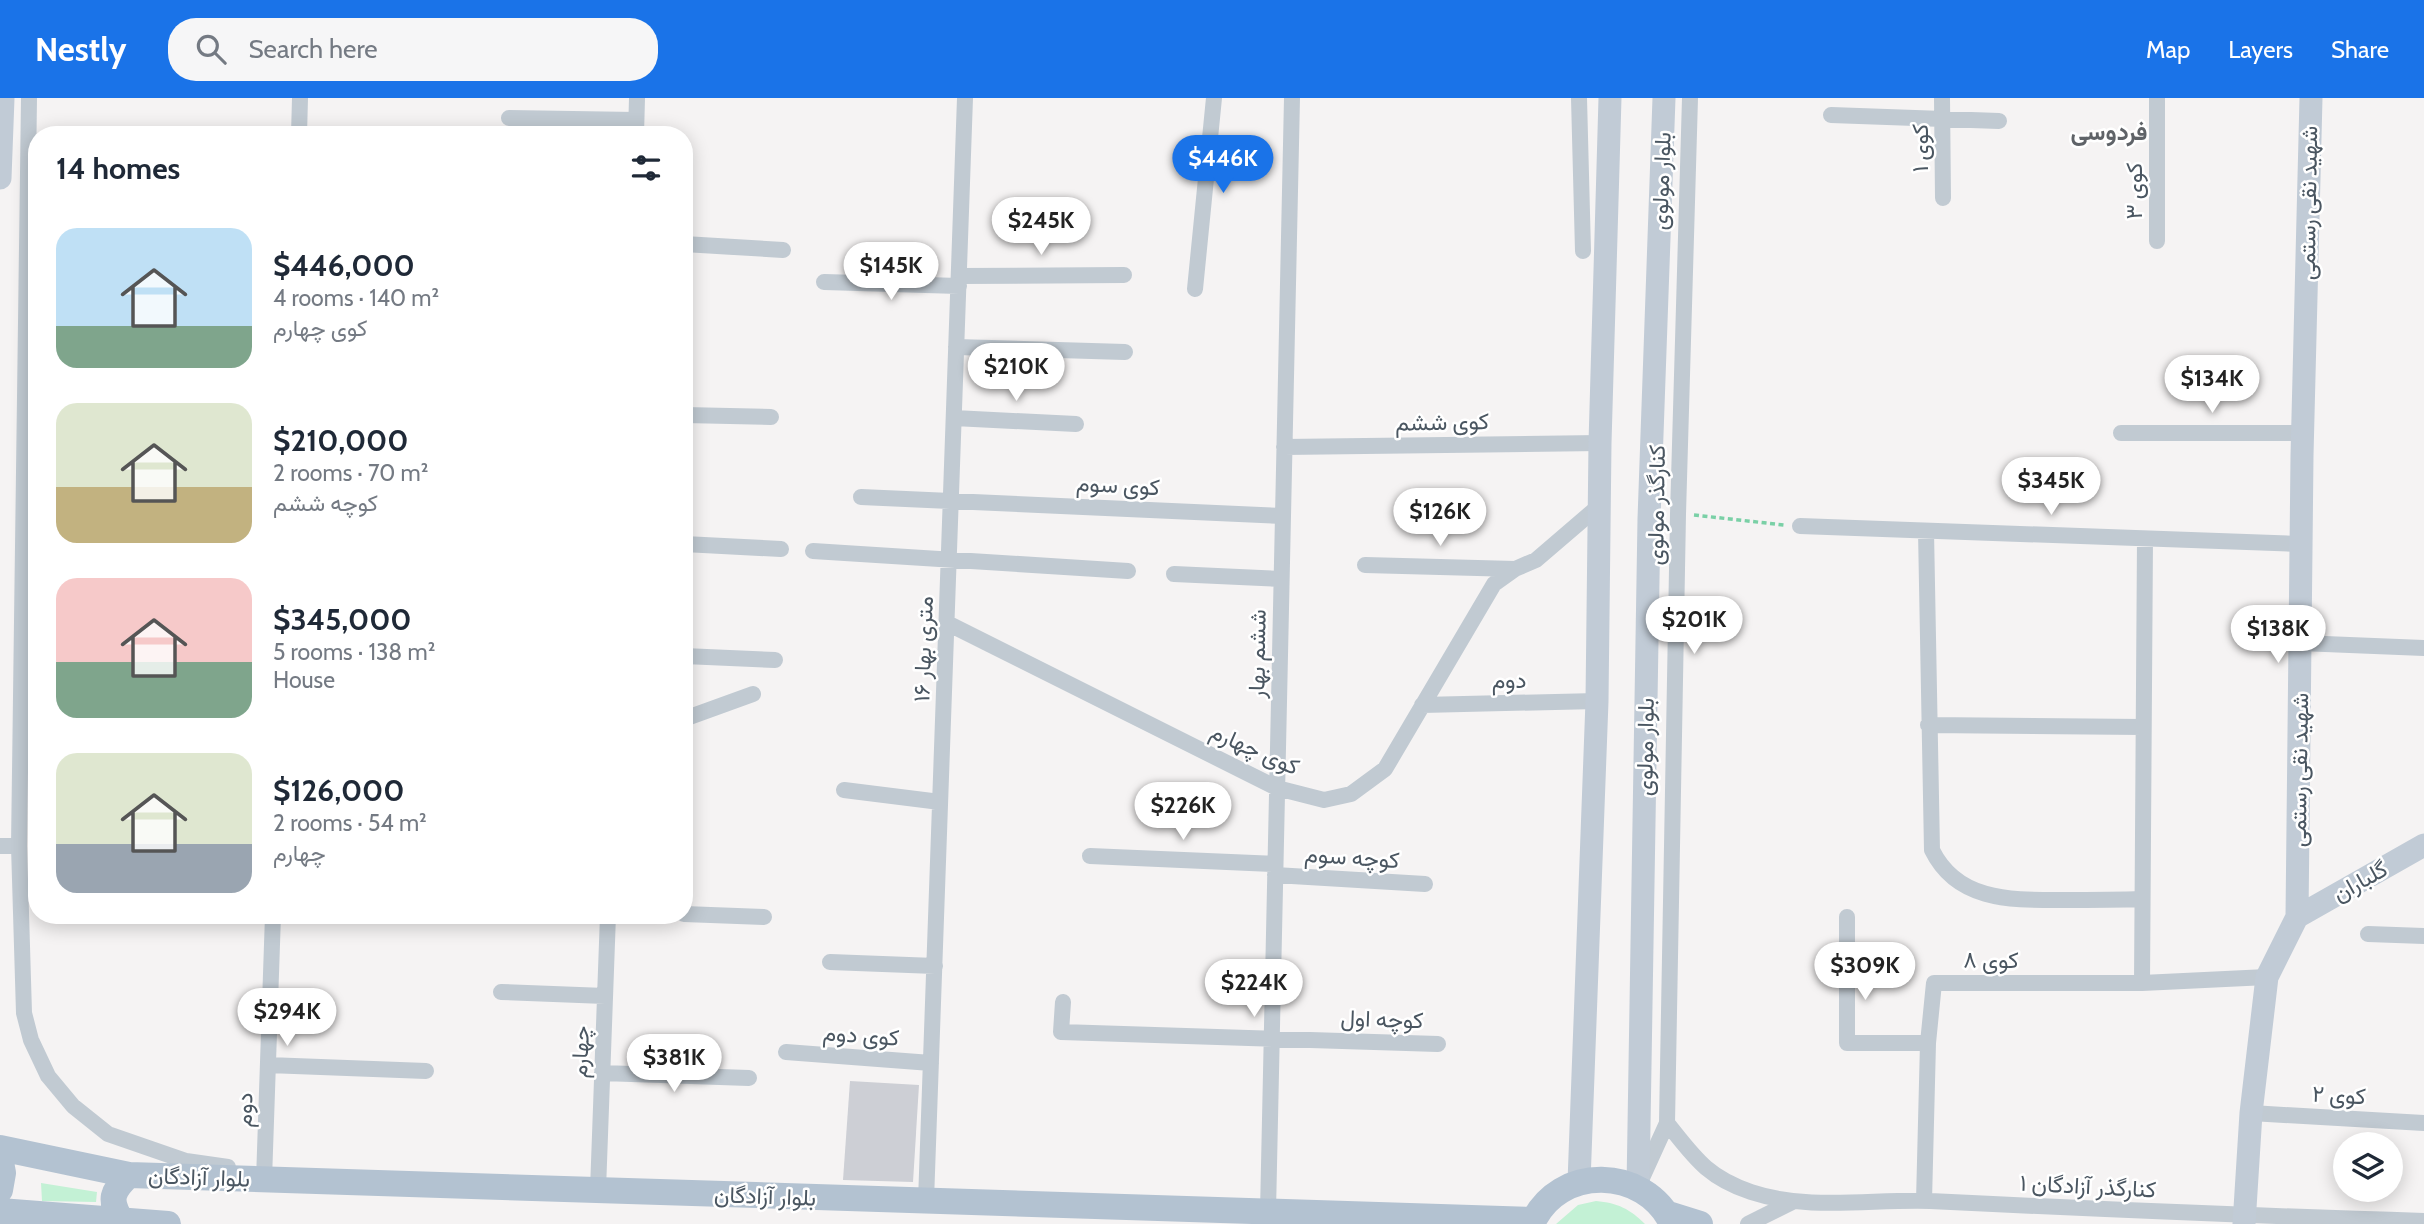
<!DOCTYPE html>
<html lang="en">
<head>
<meta charset="utf-8">
<style>
	body { margin:0; font-family:Cabin,Vazirmatn,sans-serif; background:#f6f6f7; color:#1f2937; height:100vh; display:flex; flex-direction:column; font-size:26px; white-space:nowrap }
	* { box-sizing:border-box; margin:0 }
	p { font-size:23px; color:#747a83 }
	.icon { flex:none; width:38px; height:38px; fill:none; stroke:currentColor; stroke-width:2; stroke-linecap:round; stroke-linejoin:round }
	.map { position:relative; flex:1; overflow:hidden }
	.sheet { position:absolute; left:28px; top:28px; width:665px; height:798px; display:flex; flex-direction:column; background:#fff; border-radius:28px; box-shadow:0 4px 18px #0003 }
	.sheet>* { flex:none }
	.controls { position:absolute; left:2333px; top:1034px; display:grid; gap:14px }
	.controls a { display:grid; place-items:center; width:70px; height:70px; border-radius:50%; background:#fff; box-shadow:0 4px 18px #0003; font-size:35px }
	.price { position:absolute; translate:-50% -60px; padding:0 16px; border-radius:24px; background:#fff; color:#222; font-size:23px; line-height:46px; filter:drop-shadow(0 2px 4px #0008) }
	.price::after { content:''; position:absolute; left:50%; top:42px; width:21px; height:16px; margin-left:-10px; background:inherit; clip-path:polygon(0 0,100% 0,50% 100%) }
	.price.selected { background:#1a73e8; color:#fff }
	ul { padding:0; list-style:none }
	li { display:flex; align-items:center; gap:21px; height:175px; padding:0 28px }
	li span { display:grid; place-items:center; flex:none; width:196px; height:140px; border-radius:21px; color:#555 }
	li>.icon { margin-inline-start:auto }
	span .icon { width:84px; height:84px; fill:#fffc; stroke-width:1 }
	li b { font-size:30px }
	h2 { display:flex; justify-content:space-between; align-items:center; height:84px; padding:0 28px; font-size:30px }
	header { display:flex; align-items:center; gap:42px; box-sizing:border-box; height:98px; padding:0 35px; background:#1a73e8; color:#fff }
	header strong { font-size:33px }
	nav { display:flex; gap:38px; margin-inline-start:auto; font-size:24px }
	.search { width:490px; height:63px; background:#f6f6f7; display:flex; align-items:center; gap:18px; box-sizing:border-box; padding:0 24px; border-radius:28px; color:#747a83; font-size:26px }
	.map>svg:first-child { display:block }
	.green { fill:#c3f1d5 }
	.building { fill:#cdcfd5 }
	.lines { fill:none; stroke-linecap:round; stroke-linejoin:round }
	.path { stroke:#7ad0a6; stroke-width:3.5; stroke-dasharray:5 3.5; stroke-linecap:butt }
	.street { stroke:#c1cad2; stroke-width:16 }
	.secondary { stroke:#c1cbd6; stroke-width:23 }
	.primary { stroke:#b3c2d1; stroke-width:26 }
	.labels { text-anchor:middle; dominant-baseline:central; stroke-width:5; stroke-linejoin:round; paint-order:stroke }
	.street-label { font-size:23px; fill:#4a5661; stroke:#fff }
	.neighbourhood-label { font-size:24px; font-weight:bold; fill:#5f6368; stroke:#fff }
</style>
</head>
<body>
<header>
<strong>Nestly</strong>
<div class="search"><svg class="icon" aria-label="search" viewBox="0 0 24 24"><circle cx="10" cy="10" r="6"/><path d="M15 15l6 6"/></svg>Search here</div>
<nav><a>Map</a><a>Layers</a><a>Share</a></nav>
</header>
<div class="map">
<svg width="2424" height="1126" viewBox="0 0 2424 1126">
	<rect width="100%" height="100%" fill="#f5f3f3"/>
	<path class="green" d="M41,1085L97,1094L96,1104L42,1103Z
		M1596,1103C1618,1105 1630,1111 1645,1126H1556L1578,1107Z"/>
	<path class="building" d="M850,983L919,987L913,1084L843,1082Z"/>
	<g class="lines">
		<path class="path" d="M1694,417L1784,427"/>
		<path class="street" d="M29,0L19,748L24,915L31,942L48,978L73,1008L108,1036L186,1063L228,1069
			M1579,0L1583,153
			M1690,0L1678,416L1667,1025C1695,1060 1707,1079 1751,1094C1808,1113 1871,1101 1930,1103C2095,1111 2259,1118 2424,1123
			M1942,0L1943,100
			M2157,0V143
			M1831,17L1999,23
			M509,20L636,22
			M299,37L300,0
			M636,37L637,0
			M684,146L783,152
			M959,178L1124,177
			M824,184L959,188
			M1195,191L1214,0
			M956,249L1125,254
			M684,317L771,319
			M954,320L1076,326
			M2121,335H2303
			M1284,349L1600,345
			M861,399L1283,418
			M1800,428L2301,446
			M1926,433L1932,752C1957,803 2010,802 2060,802C2087,802 2115,802 2142,801
			M684,446L781,451
			M813,453L1128,473
			M1365,467L1515,471
			M1174,476L1281,481
			M947,525L1277,690L1324,702L1351,696L1385,671L1494,486L1515,471L1536,462L1599,408
			M2300,545L2424,550
			M684,558L775,562
			M1422,607L1597,603
			M684,621L753,596
			M1928,627L2143,629
			M844,692L940,704
			M0,748H19
			M1090,758L1275,766
			M1275,777L1425,786
			M684,816L764,819
			M1847,819V945H1928
			M2368,836L2424,838
			M830,864L935,868
			M2142,885L2145,441
			M501,894L605,898
			M1063,904L1061,934L1438,946
			M786,954L931,965
			M268,967L426,973
			M602,975L749,980
			M2251,1015L2424,1025
			M1642,1080L1667,1025
			M264,1082L273,817
			M598,1092L608,817
			M926,1103L965,0
			M1924,1103L1928,945L1934,885H2142L2267,879
			M1268,1114L1292,0
			M1748,1126L1792,1104"/>
		<path class="secondary" d="M0,80L3,0
			M2297,819L2424,747
			M1579,1084L1597,603L1600,345L1610,0
			M1638,1089L1649,421L1664,0
			M2244,1126L2251,1015L2267,879L2297,819L2302,358L2311,0"/>
		<path class="primary" d="M0,1050L129,1077L1533,1122
			M0,1059L3,1075L0,1092
			M0,1113L168,1126
			M1668,1116L1700,1126
			M122,1123C108,1102 112,1093 129,1077
			M1532,1126C1558,1066 1645,1068 1672,1126"/>
	</g>
	<g class="labels">
		<g class="street-label">
			<text transform="translate(1920 50) rotate(-90)">کوی ۱</text>
			<text transform="translate(1661 83) rotate(-88)">بلوار مولوی</text>
			<text transform="translate(2134 93) rotate(-90)">کوی ۳</text>
			<text transform="translate(2308 105) rotate(-89)">شهید نقی رستمی</text>
			<text transform="translate(1442 324) rotate(-1)">کوی ششم</text>
			<text transform="translate(1118 387) rotate(3)">کوی سوم</text>
			<text transform="translate(1656 407) rotate(-89)">کنارگذر مولوی</text>
			<text transform="translate(923 551) rotate(-88)">۱۶ متری بهار</text>
			<text transform="translate(1257 556) rotate(-89)">ششم بهار</text>
			<text transform="translate(1509 582) rotate(-1)">دوم</text>
			<text transform="translate(1645 649) rotate(-89)">بلوار مولوی</text>
			<text transform="translate(1255 651) rotate(24)">کوی چهارم</text>
			<text transform="translate(2299 672) rotate(-89)">شهید نقی رستمی</text>
			<text transform="translate(1352 759) rotate(4)">کوچه سوم</text>
			<text transform="translate(2360 783) rotate(-29)">گلباران</text>
			<text x="1991" y="862">کوی ۸</text>
			<text transform="translate(1382 921) rotate(2)">کوچه اول</text>
			<text transform="translate(861 937) rotate(4)">کوی دوم</text>
			<text transform="translate(580 954) rotate(-88)">چهارم</text>
			<text transform="translate(2339 997) rotate(3)">کوی ۲</text>
			<text transform="translate(244 1012) rotate(-88)">دوم</text>
			<text transform="translate(199 1079) rotate(2)">بلوار آزادگان</text>
			<text transform="translate(2088 1088) rotate(3)">کنارگذر آزادگان ۱</text>
			<text transform="translate(765 1098) rotate(2)">بلوار آزادگان</text>
		</g>
		<g class="neighbourhood-label">
			<text x="2109" y="33">فردوسی</text>
		</g>
	</g>
</svg>
<div class="controls">
<a><svg class="icon" aria-label="layers" viewBox="0 0 24 24"><path d="M12 4l9 5-9 5-9-5zM3 14l9 5 9-5"/></svg></a>
</div>
<b class="price selected" style="left:1223px;top:97px">$446K</b>
<b class="price" style="left:1041px;top:159px">$245K</b>
<b class="price" style="left:891px;top:204px">$145K</b>
<b class="price" style="left:1016px;top:305px">$210K</b>
<b class="price" style="left:2212px;top:317px">$134K</b>
<b class="price" style="left:2051px;top:419px">$345K</b>
<b class="price" style="left:1440px;top:450px">$126K</b>
<b class="price" style="left:1694px;top:558px">$201K</b>
<b class="price" style="left:2278px;top:567px">$138K</b>
<b class="price" style="left:1183px;top:744px">$226K</b>
<b class="price" style="left:1865px;top:904px">$309K</b>
<b class="price" style="left:1254px;top:921px">$224K</b>
<b class="price" style="left:287px;top:950px">$294K</b>
<b class="price" style="left:674px;top:996px">$381K</b>
<section class="sheet">
<h2>14 homes<svg class="icon" aria-label="filters" viewBox="0 0 24 24"><path d="M4 7h16M4 17h16"/><circle cx="9" cy="7" r="2"/><circle cx="15" cy="17" r="2"/></svg></h2>
<ul>
<li><span style="background:linear-gradient(#bfe0f5 70%,#7fa58c 0)"><svg class="icon" aria-label="home" viewBox="0 0 24 24"><path d="M3 11l9-7 9 7M6 9v11h12V9"/></svg></span><div><b>$446,000</b><p>4 rooms · 140 m²</p><p>کوی چهارم</p></div></li>
<li><span style="background:linear-gradient(#dfe7d0 60%,#c2b280 0)"><svg class="icon" aria-label="home" viewBox="0 0 24 24"><path d="M3 11l9-7 9 7M6 9v11h12V9"/></svg></span><div><b>$210,000</b><p>2 rooms · 70 m²</p><p>کوچه ششم</p></div></li>
<li><span style="background:linear-gradient(#f6c9c9 60%,#7fa58c 0)"><svg class="icon" aria-label="home" viewBox="0 0 24 24"><path d="M3 11l9-7 9 7M6 9v11h12V9"/></svg></span><div><b>$345,000</b><p>5 rooms · 138 m²</p><p>House</p></div></li>
<li><span style="background:linear-gradient(#dfe7d0 65%,#9aa5b1 0)"><svg class="icon" aria-label="home" viewBox="0 0 24 24"><path d="M3 11l9-7 9 7M6 9v11h12V9"/></svg></span><div><b>$126,000</b><p>2 rooms · 54 m²</p><p>چهارم</p></div></li>
</ul>
</section>
</div>
</body>
</html>
